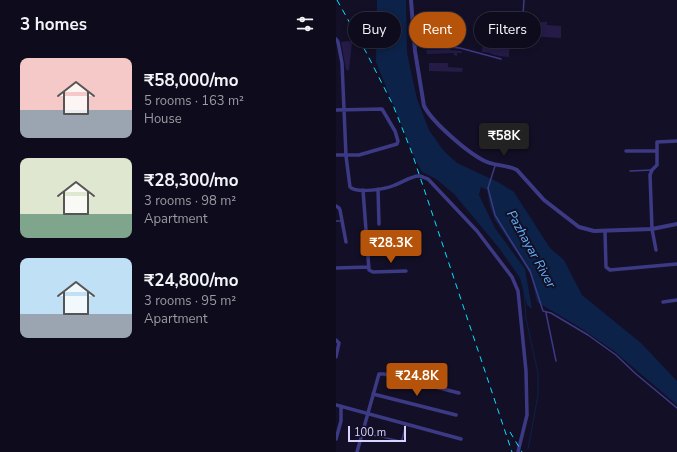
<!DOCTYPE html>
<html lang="en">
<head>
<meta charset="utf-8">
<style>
	body { margin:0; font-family:"Nunito Sans",sans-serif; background:#171425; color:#f1f3f6; height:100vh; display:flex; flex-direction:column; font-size:15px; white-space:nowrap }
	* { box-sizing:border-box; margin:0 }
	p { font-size:13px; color:#9b9ba3 }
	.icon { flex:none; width:22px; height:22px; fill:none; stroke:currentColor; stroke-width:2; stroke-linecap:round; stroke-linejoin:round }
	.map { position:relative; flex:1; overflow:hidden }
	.sheet { display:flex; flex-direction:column; background:#0e0b1c; width:336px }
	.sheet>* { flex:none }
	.banner { position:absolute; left:12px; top:12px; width:269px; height:36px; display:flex; gap:8px }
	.scale { position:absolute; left:12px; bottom:10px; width:58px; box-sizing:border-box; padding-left:4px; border:2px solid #d9d4ff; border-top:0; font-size:11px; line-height:14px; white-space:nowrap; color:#d9d4ff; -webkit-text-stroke:3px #130f26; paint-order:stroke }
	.price { position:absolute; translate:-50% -34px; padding:0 9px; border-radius:4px; background:#b45309; color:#fff; font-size:13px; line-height:26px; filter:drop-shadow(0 1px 2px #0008) }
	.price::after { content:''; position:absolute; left:50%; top:24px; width:12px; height:9px; margin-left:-6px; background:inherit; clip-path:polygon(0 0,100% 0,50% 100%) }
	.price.active { background:#222; color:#fff }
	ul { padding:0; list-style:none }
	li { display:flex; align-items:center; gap:12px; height:100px; padding:0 20px }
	li span { display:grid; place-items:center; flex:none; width:112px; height:80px; border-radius:8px; color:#555 }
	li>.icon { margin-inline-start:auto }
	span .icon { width:48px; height:48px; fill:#fffc; stroke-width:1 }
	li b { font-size:17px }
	h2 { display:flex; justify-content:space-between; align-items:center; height:48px; padding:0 20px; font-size:17px }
	.tag { padding:0 14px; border-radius:18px; background:#0e0b1c; box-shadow:0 2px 6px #0003,0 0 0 1px #2e2b3b; font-size:14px; line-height:36px }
	.tag.active { background:#b45309; color:#fff }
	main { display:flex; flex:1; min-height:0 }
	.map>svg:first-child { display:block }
	.water { fill:#0c2248 }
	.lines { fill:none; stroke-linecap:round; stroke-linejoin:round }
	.stream { stroke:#0c2248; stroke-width:1 }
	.building { fill:#241b47 }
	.service { stroke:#3d3a85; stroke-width:1.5 }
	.minor { stroke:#3d3a85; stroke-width:3.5 }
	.tertiary { stroke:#3d3a85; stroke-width:4 }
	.rail { stroke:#00e5ff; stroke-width:1; stroke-dasharray:6 5; stroke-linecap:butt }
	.labels { text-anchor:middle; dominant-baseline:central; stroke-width:4; stroke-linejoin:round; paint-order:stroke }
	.water-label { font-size:13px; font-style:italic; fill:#62b6ff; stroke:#130f26 }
</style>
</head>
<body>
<main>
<section class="sheet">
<h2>3 homes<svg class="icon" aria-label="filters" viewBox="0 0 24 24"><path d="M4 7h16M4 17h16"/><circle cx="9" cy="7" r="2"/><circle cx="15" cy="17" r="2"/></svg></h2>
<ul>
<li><span style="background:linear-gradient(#f6c9c9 65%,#9aa5b1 0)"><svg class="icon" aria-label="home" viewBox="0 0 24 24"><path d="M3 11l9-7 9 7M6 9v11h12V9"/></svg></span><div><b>₹58,000/mo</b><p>5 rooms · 163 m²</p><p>House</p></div></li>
<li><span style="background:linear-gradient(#dfe7d0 70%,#7fa58c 0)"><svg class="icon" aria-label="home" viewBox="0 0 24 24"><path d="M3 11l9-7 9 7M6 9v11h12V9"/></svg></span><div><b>₹28,300/mo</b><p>3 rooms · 98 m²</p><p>Apartment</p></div></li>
<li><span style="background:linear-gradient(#bfe0f5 70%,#9aa5b1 0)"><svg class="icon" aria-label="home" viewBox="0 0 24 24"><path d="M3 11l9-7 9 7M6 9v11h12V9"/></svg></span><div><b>₹24,800/mo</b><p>3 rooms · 95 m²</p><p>Apartment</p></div></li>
</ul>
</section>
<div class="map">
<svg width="341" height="452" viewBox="0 0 341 452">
	<rect width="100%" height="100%" fill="#130f26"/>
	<path class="water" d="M41,0H70L71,53L81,99L93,130L107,150L121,163L162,182L178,192L214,248L228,260L246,295L305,343L341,381V405L278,351L243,327L201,302L195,276L186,261L159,220L154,206L151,190L145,187L143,195L159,228L189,269L196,309L191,305L184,278L163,248L118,194L100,179L86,172L79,159L40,62Z"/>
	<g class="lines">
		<path class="stream" d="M188,291L190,319L202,373V395L192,449"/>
	</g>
	<path class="building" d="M205,22H211V25L225,26V38L190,36L191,24L205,25Z
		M155,24H170V29H167V36H173L172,39H174L173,57L163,56L155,54V53L146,52L148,32H155Z
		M12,41L16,42L13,70H10L5,42Z
		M114,49V50L126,51V53H121V56L118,55V53L91,54L90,50Z
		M93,63H112V67L127,68L126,72L93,71Z"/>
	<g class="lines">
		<path class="service" d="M187,15L188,0
			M79,33L82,39L91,45L124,48L165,59
			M159,166L152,188L159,215L175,241L194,271L207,311L215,313L252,335L280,355L300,374L341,408
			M294,171L316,170
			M0,221H6
			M31,247L53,246
			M210,313L220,361
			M28,433L64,441L66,440L70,424"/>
		<path class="minor" d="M0,39L2,42L6,63L10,156L14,187C21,194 50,189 59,185C67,182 75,176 83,176C86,176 89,178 92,179L141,231L176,277L182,291L190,371L191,415L182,452
			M0,110L46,109L59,131L62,141L61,144L23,155H0
			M290,151H320
			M42,189L43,224
			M27,190L33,270L37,272L70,271
			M0,206L3,208L4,210L10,242
			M269,231L270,267L274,270L341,264
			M320,250L316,229L314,175L316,170L321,165V142L341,141
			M0,268L33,267
			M327,302L341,300
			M0,340L3,343L0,357
			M37,394L120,415
			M0,405L125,439
			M0,439L5,421V406
			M21,452L43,374H48L123,393"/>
		<path class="tertiary" d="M75,0L79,51L88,106C97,123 134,155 151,162C161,166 172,165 181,170L208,200L243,227L258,231L316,229L341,224"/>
		<path class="rail" d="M1,0L30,52L57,105L76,153L176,452
			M174,432L186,452"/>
	</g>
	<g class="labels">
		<g class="water-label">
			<text transform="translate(195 249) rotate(61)">Pazhayar River</text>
		</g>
	</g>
</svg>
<div class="scale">100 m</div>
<b class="price active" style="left:168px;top:157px">₹58K</b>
<b class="price" style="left:55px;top:264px">₹28.3K</b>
<b class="price" style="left:81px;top:397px">₹24.8K</b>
<div class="banner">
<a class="tag">Buy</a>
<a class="tag active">Rent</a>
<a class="tag">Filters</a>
</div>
</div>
</main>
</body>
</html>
